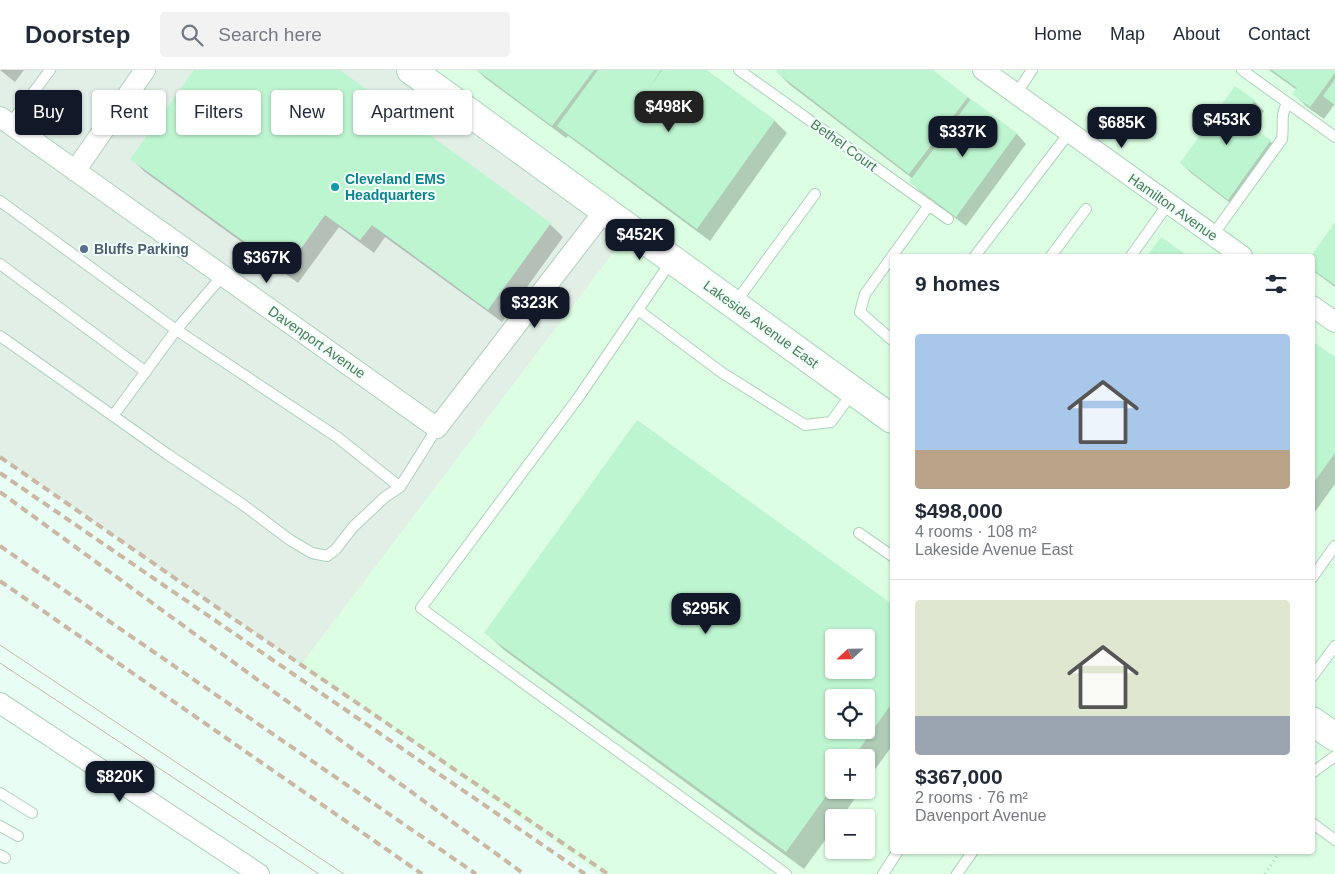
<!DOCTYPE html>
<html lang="en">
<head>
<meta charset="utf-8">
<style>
	body { margin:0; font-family:Helvetica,sans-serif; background:#f2f2f3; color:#1f2937; height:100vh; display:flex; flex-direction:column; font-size:19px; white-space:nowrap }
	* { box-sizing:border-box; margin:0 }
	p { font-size:16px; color:#747a83 }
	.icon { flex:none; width:28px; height:28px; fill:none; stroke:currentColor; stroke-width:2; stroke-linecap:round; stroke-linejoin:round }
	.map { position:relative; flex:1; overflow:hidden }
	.details { position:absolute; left:890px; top:184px; width:425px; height:600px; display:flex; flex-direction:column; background:#fff; border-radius:5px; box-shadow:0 1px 4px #0004 }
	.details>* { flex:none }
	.hud { position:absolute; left:15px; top:20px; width:475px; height:45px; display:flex; gap:10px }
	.needle { width:32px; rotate:248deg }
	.controls { position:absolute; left:825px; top:559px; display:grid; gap:10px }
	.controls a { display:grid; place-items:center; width:50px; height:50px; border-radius:5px; background:#fff; box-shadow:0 1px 4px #0004; font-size:25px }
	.price { position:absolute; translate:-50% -42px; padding:0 11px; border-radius:10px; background:#111827; color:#fff; font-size:16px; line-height:32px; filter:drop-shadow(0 1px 2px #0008) }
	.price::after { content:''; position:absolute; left:50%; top:30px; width:15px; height:11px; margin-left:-8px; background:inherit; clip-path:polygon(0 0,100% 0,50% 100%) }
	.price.active { background:#222; color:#fff }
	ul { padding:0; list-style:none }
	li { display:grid; align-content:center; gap:10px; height:265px; padding:0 25px }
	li+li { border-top:1px solid #e0e1e3 }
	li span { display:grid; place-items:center; height:155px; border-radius:5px; color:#555 }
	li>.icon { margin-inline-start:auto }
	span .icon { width:90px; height:90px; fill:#fffc; stroke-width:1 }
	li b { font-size:21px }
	h2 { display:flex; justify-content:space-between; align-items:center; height:60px; padding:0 25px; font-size:21px }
	.tag { padding:0 18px; border-radius:5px; background:#fff; box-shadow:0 1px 4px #0004; font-size:18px; line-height:45px }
	.tag.active { background:#111827; color:#fff }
	header { display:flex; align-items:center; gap:30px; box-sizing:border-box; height:70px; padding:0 25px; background:#fff; border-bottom:1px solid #e0e1e3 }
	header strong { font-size:24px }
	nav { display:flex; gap:28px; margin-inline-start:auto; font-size:18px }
	.search { width:350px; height:45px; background:#f2f2f3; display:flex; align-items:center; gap:12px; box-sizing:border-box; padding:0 18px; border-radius:5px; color:#747a83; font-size:19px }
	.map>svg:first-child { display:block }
	.commercial { fill:#dcffe4; fill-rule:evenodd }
	.industrial { fill:#e2efe7 }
	.shadow { fill:#0003; fill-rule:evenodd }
	.building { fill:#bef5d1; fill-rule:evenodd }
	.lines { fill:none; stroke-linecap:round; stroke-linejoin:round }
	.lane-casing { stroke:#acd2ba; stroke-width:12 }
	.street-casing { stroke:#acd2ba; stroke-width:22 }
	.secondary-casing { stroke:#aad5ba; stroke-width:30 }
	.path { stroke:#a0dbb4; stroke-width:3; stroke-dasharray:1 4; stroke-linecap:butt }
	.lane { stroke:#fff; stroke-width:10 }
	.street { stroke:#fff; stroke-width:20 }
	.secondary { stroke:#fff; stroke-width:28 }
	.tram { stroke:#cab7a4; stroke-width:1 }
	.rail { stroke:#cab7a4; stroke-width:4; stroke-dasharray:8 5; stroke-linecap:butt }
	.culture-dot { fill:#0f9aa8; stroke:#f0fff8; stroke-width:2 }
	.service-dot { fill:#5c6f8a; stroke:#f0fff8; stroke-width:2 }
	.labels { text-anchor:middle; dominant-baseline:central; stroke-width:4; stroke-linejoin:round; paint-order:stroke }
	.street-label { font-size:14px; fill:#497b58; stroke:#f0fff8 }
	.culture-label { font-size:14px; font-weight:bold; fill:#0d838f; stroke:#f0fff8; text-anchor:start }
	.service-label { font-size:14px; font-weight:bold; fill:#4e5e75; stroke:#f0fff8; text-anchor:start }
</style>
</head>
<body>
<header>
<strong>Doorstep</strong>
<div class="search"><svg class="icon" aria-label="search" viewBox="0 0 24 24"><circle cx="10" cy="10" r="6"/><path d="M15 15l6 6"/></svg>Search here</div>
<nav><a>Home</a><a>Map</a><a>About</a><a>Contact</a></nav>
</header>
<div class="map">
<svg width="1335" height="804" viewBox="0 0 1335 804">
	<rect width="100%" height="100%" fill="#e8fef4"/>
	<path class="commercial" d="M411,0H1335V804H599L301,595L631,159ZM892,186H1312V781H892ZM834,568H866V600H834ZM834,628H866V660H834ZM834,688H866V720H834ZM834,748H866V780H834Z"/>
	<path class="industrial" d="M0,0H411L631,159L301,595L0,387Z"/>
	<path class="shadow" d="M0,0H24L15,12Z
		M196,0H338L550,154L563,167L502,252L385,167L374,183L339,157L298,213L145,102L132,89Z
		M477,0H705L774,50L787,63L710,171L568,66L566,68L485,8Z
		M778,0H931L1017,64L1026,74L966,156L921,122L911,112L913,109L790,15L777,2Z
		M1269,0H1335V36L1334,35L1324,49L1307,37L1294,24L1297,20Z
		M1254,31L1264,41L1251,58L1270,71L1280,81L1238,139L1191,103L1181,93Z
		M1335,155V217L1312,200V186Z
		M1312,272L1335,289V414L1312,446Z
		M638,351L892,536V676L866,712V688H834V720H861L841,748H834V758L804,799L504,580L486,563ZM834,568H866V600H834ZM834,628H866V660H834Z"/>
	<path class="building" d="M194,0H340L551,153L488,240L372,155L360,170L325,145L285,201L130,89Z
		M477,0H594L552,56Z
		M598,0H661L649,18L662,0H707L775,50L697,159L557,56Z
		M777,0H933L968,27L909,104L776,2Z
		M1272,0H1335V3L1310,37L1292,24L1297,18Z
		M1335,9V35L1323,26Z
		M1235,16L1255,30L1241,49L1271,70L1228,130L1180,93Z
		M971,29L1017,63L956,147L909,112Z
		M1335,152V215L1312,199V186H1311Z
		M1161,167L1188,186H1147Z
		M1312,271L1335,287V383L1312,415Z
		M637,350L892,534V633L853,688H834V715L786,782L484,563ZM834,568H866V600H834ZM834,628H866V660H834Z"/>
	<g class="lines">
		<defs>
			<path id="lane" d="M739,0L948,149
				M1242,0L1335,67
				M1016,24L1032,0
				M10,54L50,0
				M0,131L172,257L337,367L400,417
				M1213,165L1282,69C1284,54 1280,46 1287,33
				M975,186L1069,63
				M1051,186L1086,139
				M1131,186L1168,134
				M672,190L578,328L421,538C542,628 665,714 786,804
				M0,194L146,302
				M735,233L815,124
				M638,240L721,302L805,355L831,352L853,322
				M0,266L167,384L242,434L290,470L312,483L327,486L336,479L353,457L385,427L400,417L437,358
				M892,270L860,242L865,224L929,135
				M113,346L176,260L223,205
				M859,463L892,486
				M1312,508L1335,476
				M1312,607L1335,576
				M1312,703L1335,686
				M0,723L32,743
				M1312,753L1335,770
				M0,756L18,766
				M0,785L5,788
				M883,804L898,781
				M957,804L973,781"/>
			<path id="street" d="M983,0L1242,186
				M0,47L437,358L605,140
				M75,101L145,0
				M1312,236L1335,252
				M0,633L259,804"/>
			<path id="secondary" d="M411,0L892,349
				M1312,651L1335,667"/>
		</defs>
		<use href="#lane" class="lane-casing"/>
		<use href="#street" class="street-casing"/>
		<use href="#secondary" class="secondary-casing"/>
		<path class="path" d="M1265,804L1280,781"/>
		<use href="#lane" class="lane"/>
		<use href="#street" class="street"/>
		<use href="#secondary" class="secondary"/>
		<path class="tram" d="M0,575L344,804
			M0,593L319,804"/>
		<path class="rail" d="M0,387L228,545L608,804
			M0,403L585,804
			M0,422L524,804
			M0,476L476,804
			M0,511L422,804"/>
	</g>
	<circle class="culture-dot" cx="335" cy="117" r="5"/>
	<circle class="service-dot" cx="84" cy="179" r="5"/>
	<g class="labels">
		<g class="street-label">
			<text transform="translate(844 75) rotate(36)">Bethel Court</text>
			<text transform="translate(1173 137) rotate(35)">Hamilton Avenue</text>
			<text transform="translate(761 254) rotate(36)">Lakeside Avenue East</text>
			<text transform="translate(317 272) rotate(35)">Davenport Avenue</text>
		</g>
		<g class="culture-label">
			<text x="345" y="109">Cleveland EMS<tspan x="345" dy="16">Headquarters</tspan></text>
		</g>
		<g class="service-label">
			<text x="94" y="179">Bluffs Parking</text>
		</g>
	</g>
</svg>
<div class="controls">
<a><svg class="needle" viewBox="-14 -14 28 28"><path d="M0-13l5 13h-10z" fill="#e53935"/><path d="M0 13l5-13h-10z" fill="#747a83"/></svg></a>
<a><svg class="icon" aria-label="locate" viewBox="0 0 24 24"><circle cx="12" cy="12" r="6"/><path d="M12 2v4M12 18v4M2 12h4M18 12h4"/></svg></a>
<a>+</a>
<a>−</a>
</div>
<b class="price active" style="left:669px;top:63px">$498K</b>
<b class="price" style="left:1227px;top:76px">$453K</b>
<b class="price" style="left:1122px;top:79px">$685K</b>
<b class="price" style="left:963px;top:88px">$337K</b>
<b class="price" style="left:640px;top:191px">$452K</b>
<b class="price" style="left:267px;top:214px">$367K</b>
<b class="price" style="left:535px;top:259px">$323K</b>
<b class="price" style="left:706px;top:565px">$295K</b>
<b class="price" style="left:120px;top:733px">$820K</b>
<div class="hud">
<a class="tag active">Buy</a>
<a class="tag">Rent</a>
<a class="tag">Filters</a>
<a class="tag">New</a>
<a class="tag">Apartment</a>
</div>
<section class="details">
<h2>9 homes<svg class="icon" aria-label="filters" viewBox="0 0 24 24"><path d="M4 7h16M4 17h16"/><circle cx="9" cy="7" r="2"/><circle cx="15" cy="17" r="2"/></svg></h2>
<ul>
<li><span style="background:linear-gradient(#a9c7e8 75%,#b9a48a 0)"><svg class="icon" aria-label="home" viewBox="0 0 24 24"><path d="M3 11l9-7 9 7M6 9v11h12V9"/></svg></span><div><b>$498,000</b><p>4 rooms · 108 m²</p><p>Lakeside Avenue East</p></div></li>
<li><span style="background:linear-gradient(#dfe7d0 75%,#9aa5b1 0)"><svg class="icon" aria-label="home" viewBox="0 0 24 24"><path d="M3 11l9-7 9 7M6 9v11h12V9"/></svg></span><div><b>$367,000</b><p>2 rooms · 76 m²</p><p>Davenport Avenue</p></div></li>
</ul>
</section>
</div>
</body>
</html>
